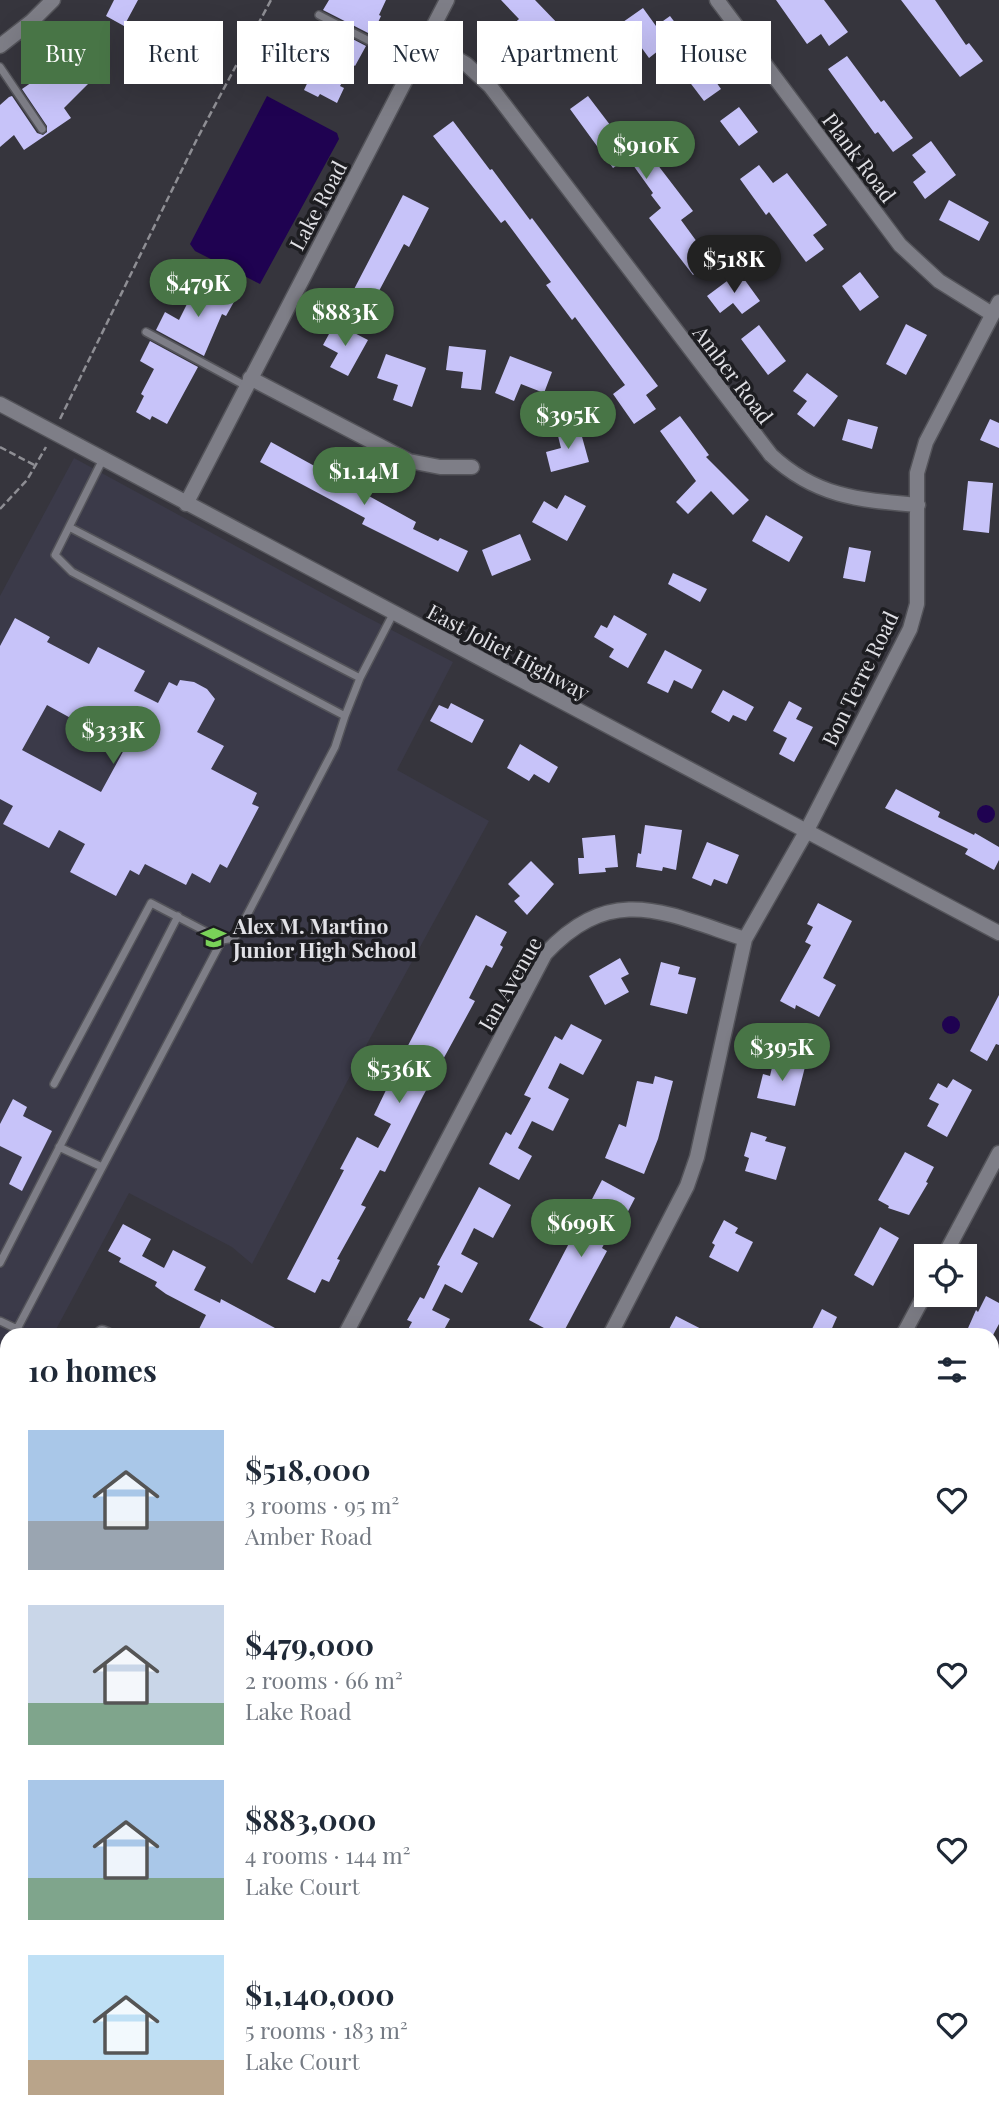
<!DOCTYPE html>
<html lang="en">
<head>
<meta charset="utf-8">
<style>
	body { margin:0; font-family:"Playfair Display",serif; background:#f6f6f7; color:#1f2937; height:100vh; display:flex; flex-direction:column; font-size:26px; white-space:nowrap }
	* { box-sizing:border-box; margin:0 }
	p { font-size:23px; color:#747a83 }
	.icon { flex:none; width:38px; height:38px; fill:none; stroke:currentColor; stroke-width:2; stroke-linecap:round; stroke-linejoin:round }
	.map { position:relative; flex:1; overflow:hidden }
	.details { position:absolute; left:0px; top:1328px; width:999px; height:800px; display:flex; flex-direction:column; background:#fff; border-radius:21px 21px 0 0; box-shadow:0 7px 28px #0002 }
	.details>* { flex:none }
	.top-card { position:absolute; left:21px; top:21px; width:957px; height:63px; display:flex; gap:14px }
	.controls { position:absolute; left:914px; top:1244px; display:grid; gap:14px }
	.controls a { display:grid; place-items:center; width:63px; height:63px; border-radius:0px; background:#fff; box-shadow:0 7px 28px #0002; font-size:35px }
	.price { position:absolute; translate:-50% -60px; padding:0 16px; border-radius:24px; background:#487546; color:#fff; font-size:23px; line-height:46px; filter:drop-shadow(0 2px 4px #0008) }
	.price::after { content:''; position:absolute; left:50%; top:42px; width:21px; height:16px; margin-left:-10px; background:inherit; clip-path:polygon(0 0,100% 0,50% 100%) }
	.price.current { background:#222; color:#fff }
	ul { padding:0; list-style:none }
	li { display:flex; align-items:center; gap:21px; height:175px; padding:0 28px }
	li span { display:grid; place-items:center; flex:none; width:196px; height:140px; border-radius:0px; color:#555 }
	li>.icon { margin-inline-start:auto }
	span .icon { width:84px; height:84px; fill:#fffc; stroke-width:1 }
	li b { font-size:30px }
	h2 { display:flex; justify-content:space-between; align-items:center; height:84px; padding:0 28px; font-size:30px }
	.chip { padding:0 24px; border-radius:0px; background:#fff; box-shadow:0 7px 28px #0002; font-size:24px; line-height:63px }
	.chip.current { background:#487546; color:#fff }
	.map>svg:first-child { display:block }
	.built { fill:#3b3a49 }
	.green { fill:#4e4584 }
	.water { fill:#1f0251 }
	.building { fill:#c7c3f9; fill-rule:evenodd }
	.lines { fill:none; stroke-linecap:round; stroke-linejoin:round }
	.lane-casing { stroke:#54545a; stroke-width:10 }
	.street-casing { stroke:#54545a; stroke-width:17 }
	.path { stroke:#8e8e94; stroke-width:2.5; stroke-dasharray:7 3.5; stroke-linecap:butt }
	.lane { stroke:#7e7e87; stroke-width:7 }
	.street { stroke:#7e7e87; stroke-width:14 }
	.labels { text-anchor:middle; dominant-baseline:central; stroke-width:7; stroke-linejoin:round; paint-order:stroke }
	.street-label { font-size:21px; fill:#e1e1e6; stroke:#1d1d21 }
	.poi-label { font-size:21px; font-weight:bold; fill:#e1e1e6; stroke:#1d1d21; text-anchor:start }
</style>
</head>
<body>
<div class="map">
<svg width="999" height="2127" viewBox="0 0 999 2127">
	<rect width="100%" height="100%" fill="#36353d"/>
	<path class="built" d="M74,458L359,613L453,662L397,770L489,821L362,1053L252,1264L232,1247L129,1193L53,1335H7V1399L0,1396V596Z"/>
	<path class="green" d="M0,1396L7,1399V1423L5,1428L7,1430V1739L0,1744Z"/>
	<path class="water" d="M267,96L337,133L339,139L260,284L195,251L190,244Z
		M977 814a9 9 0 1 1 18 0a9 9 0 1 1-18 0Z
		M942 1025a9 9 0 1 1 18 0a9 9 0 1 1-18 0Z"/>
	<path class="building" d="M114,0H138L124,26L106,16Z
		M329,0H386L379,15L381,16L372,35L323,10Z
		M501,0H535L562,28L590,67L570,81L557,63L543,73L526,51L506,31L519,19Z
		M776,0H824L848,32L829,46L821,34L807,44Z
		M901,0H935L966,45L969,43L983,61L960,77Z
		M643,8L656,26L670,16L711,70L709,72L721,89L704,101L663,47L649,58L623,22Z
		M318,21L366,46L355,66L352,64L340,86L344,88L337,103L320,94L318,97L304,90L312,73L308,71L321,47L308,40Z
		M75,46L89,60L92,58L103,69L64,108L71,118L24,150L14,135L0,147V105L9,97L12,96L37,133L43,135L47,132V126L22,89L41,76L43,78Z
		M847,56L881,102L884,100L913,138L893,152L878,132L875,134L828,69Z
		M588,96L620,138L635,126L661,162L657,164L693,211L681,220L711,261L693,275L649,218L661,208L651,195L653,193L628,158L613,168L570,109Z
		M739,107L758,132L739,146L720,121Z
		M453,121L490,170L492,169L530,220L532,218L658,386L646,395L656,409L634,424L613,394L625,385L575,317L572,320L546,285L551,282L505,220L501,223L433,136Z
		M931,141L956,175L925,199L913,182L926,172L912,155Z
		M759,165L773,183L787,173L827,225L813,235L824,249L806,262L769,212L766,215L740,179Z
		M403,195L429,208L409,247L404,244L371,306L351,295Z
		M949,200L989,222L979,241L939,220Z
		M739,272L760,301L742,314L733,303L720,313L707,296Z
		M860,272L879,297L860,311L842,286Z
		M205,280L218,287L217,290L235,300L226,316L222,314L204,356L156,330L165,312L179,320L192,294L196,296Z
		M335,323L368,340L348,376L330,367L338,353L323,345Z
		M906,324L927,335L906,375L886,364Z
		M759,325L786,361L768,375L741,339Z
		M150,341L198,367L167,424L152,416L150,420L136,412L144,396L141,394L154,369L140,361Z
		M449,346L486,350L481,390L461,388L463,372L446,370Z
		M386,354L426,368L412,407L393,400L398,385L377,378Z
		M510,356L552,372L544,393L521,384L514,401L495,393Z
		M807,373L838,396L814,427L797,414L807,401L793,391Z
		M680,416L709,455L706,457L749,500L733,515L711,491L688,514L676,502L696,481L660,431Z
		M848,419L878,427L872,449L842,440Z
		M990,419L999,423V448L980,440Z
		M579,426L589,462L551,472L546,452L561,448L557,432Z
		M271,442L416,522L413,529L438,541L440,538L468,551L458,572L362,524L365,518L260,462Z
		M968,481L993,483L989,533L963,530Z
		M565,495L586,506L567,541L532,522L544,501L557,509Z
		M766,515L803,537L789,562L752,541Z
		M520,534L531,560L492,576L482,550Z
		M849,547L871,551L865,582L843,578Z
		M673,573L707,589L700,602L668,584Z
		M614,615L647,634L628,668L609,657L614,649L594,637L601,625L607,628Z
		M15,618L50,637L47,642L89,664L98,647L145,671L134,691L158,703L169,682L177,686L180,680L194,682L207,689L215,699L197,732L224,746L211,769L257,793L252,804L259,807L227,868L220,864L210,883L192,873L186,885L145,864L139,875L130,870L116,896L70,872L85,844L59,830L49,848L3,824L13,806L0,799V646ZM47,705L125,748L101,792L22,750Z
		M665,650L702,670L692,689L674,680L668,693L647,683Z
		M723,690L754,707L746,721L733,715L729,722L711,712Z
		M789,701L802,708L796,719L813,727L794,762L779,754L787,738L773,731Z
		M451,703L484,720L472,743L430,721L439,705L448,709Z
		M520,744L558,767L549,783L534,774L529,781L507,768Z
		M896,789L940,812L938,817L974,835L975,833L999,847V860L994,870L965,854L968,849L885,808Z
		M645,825L682,830L676,870L663,867L662,871L636,867L638,853L641,854Z
		M615,835L618,867L605,868L606,872L579,874L578,858H584L582,838Z
		M707,842L739,855L727,884L714,879L711,886L692,878Z
		M531,861L554,884L527,915L514,901L520,896L508,884Z
		M818,903L852,921L823,978L836,985L819,1017L796,1005L795,1009L780,1001L811,945L805,942L813,927L807,924Z
		M476,915L507,932L500,945L503,947L492,968L486,965L469,998L475,1001L423,1096L385,1172L380,1170L361,1205L366,1207L337,1259L340,1260L329,1282L322,1279L315,1293L287,1279L344,1170L340,1169L357,1137L378,1148L391,1124L374,1115L388,1086L404,1094L418,1067L401,1059Z
		M620,958L629,974L621,978L629,992L605,1005L589,976Z
		M661,962L680,967L678,974L696,978L687,1014L650,1005Z
		M999,995V1045L996,1044L987,1061L970,1051Z
		M571,1024L602,1040L583,1075L560,1063L548,1088L569,1099L553,1131L532,1121L518,1148L532,1156L519,1180L489,1164L506,1132L511,1135L531,1098L524,1095L555,1036L562,1040Z
		M774,1059L805,1067L795,1106L757,1098L763,1074L770,1076Z
		M655,1076L673,1081L658,1139L644,1174L605,1158L619,1124L626,1127L637,1081L653,1084Z
		M953,1079L972,1090L947,1137L927,1126L939,1104L929,1099L938,1083L947,1088Z
		M13,1099L27,1107L23,1116L52,1131L22,1191L9,1184L22,1157L0,1146V1124Z
		M751,1132L767,1137L765,1141L786,1147L776,1180L745,1171L749,1158L744,1156Z
		M905,1152L934,1167L926,1182L928,1183L909,1215L888,1208L889,1206L878,1200Z
		M602,1180L635,1198L624,1219L619,1216L602,1248L607,1251L579,1303L562,1335H557L529,1320Z
		M479,1187L511,1205L493,1238L474,1228L461,1254L478,1263L462,1293L445,1284L432,1310L450,1319L441,1335H405L412,1322L407,1320L420,1297L424,1299L440,1266L437,1265Z
		M724,1220L738,1228L735,1233L753,1242L738,1272L709,1257L715,1245L712,1243Z
		M123,1224L151,1239L142,1256L164,1268L173,1250L206,1267L194,1290L220,1303L221,1299L288,1335H210L199,1329L206,1315L166,1294L155,1286L157,1282L119,1262L121,1258L108,1251Z
		M880,1227L899,1238L873,1286L854,1275Z
		M986,1296L999,1303V1324L993,1335H965L976,1310L978,1312Z
		M822,1309L837,1317L829,1335H809Z
		M676,1316L713,1335H666Z"/>
	<g class="lines">
		<defs>
			<path id="lane" d="M319,15L414,64
				M0,67L42,129
				M146,332L246,386
				M69,527L360,678
				M345,716L360,678L393,614
				M54,1084L151,903L222,940L235,938L335,747L345,716L72,572L55,555L103,459
				M59,1147L102,1167
				M0,1263L178,916
				M0,1321L17,1329L222,940"/>
			<path id="street" d="M717,0L900,245L939,281L992,314
				M426,40L466,64L490,86L771,455C816,497 859,500 918,505
				M0,46L32,21L53,0
				M250,378L409,461L440,467H472
				M0,404L999,933
				M186,504L447,0
				M944,1256L999,1153
				M102,1333L107,1335
				M345,1335L545,954C612,882 665,913 745,939
				M610,1335L687,1186L697,1157L745,939L806,832L910,629L917,604V473L926,442L999,302
				M903,1335L926,1292
				M992,1819L999,1806
				M0,1947L7,1933
				M992,2010L999,2014
				M185,2127L188,2121
				M565,2127L567,2121
				M841,2127L843,2121"/>
		</defs>
		<use href="#lane" class="lane-casing"/>
		<use href="#street" class="street-casing"/>
		<path class="path" d="M60,419L197,139L271,0
			M0,447L36,466
			M0,509L27,480L46,447"/>
		<use href="#lane" class="lane"/>
		<use href="#street" class="street"/>
	</g>
	<defs>
		<symbol id="school-bare" viewBox="-9 -9 18 18"><path d="M0-5L7-2L0 1L-7-2ZM-4 1L0 2.5L4 1V4Q0 6-4 4Z" fill="#79d158" stroke="#1d1d21" stroke-width="2.5" paint-order="stroke"/></symbol>
	</defs>
	<g fill-rule="evenodd">
		<use href="#school-bare" x="196" y="920" width="35" height="35"/>
	</g>
	<g class="labels">
		<g class="street-label">
			<text transform="translate(860 157) rotate(53)">Plank Road</text>
			<text transform="translate(317 205) rotate(-62)">Lake Road</text>
			<text transform="translate(734 374) rotate(53)">Amber Road</text>
			<text transform="translate(509 651) rotate(28)">East Joliet Highway</text>
			<text transform="translate(859 678) rotate(-64)">Bon Terre Road</text>
			<text transform="translate(509 983) rotate(-60)">Ian Avenue</text>
		</g>
		<g class="poi-label">
			<text x="233" y="925">Alex M. Martino<tspan x="233" dy="24">Junior High School</tspan></text>
		</g>
	</g>
</svg>
<div class="controls">
<a><svg class="icon" aria-label="locate" viewBox="0 0 24 24"><circle cx="12" cy="12" r="6"/><path d="M12 2v4M12 18v4M2 12h4M18 12h4"/></svg></a>
</div>
<b class="price" style="left:646px;top:181px">$910K</b>
<b class="price current" style="left:734px;top:295px">$518K</b>
<b class="price" style="left:198px;top:319px">$479K</b>
<b class="price" style="left:345px;top:348px">$883K</b>
<b class="price" style="left:568px;top:451px">$395K</b>
<b class="price" style="left:364px;top:507px">$1.14M</b>
<b class="price" style="left:113px;top:766px">$333K</b>
<b class="price" style="left:782px;top:1083px">$395K</b>
<b class="price" style="left:399px;top:1105px">$536K</b>
<b class="price" style="left:581px;top:1259px">$699K</b>
<div class="top-card">
<a class="chip current">Buy</a>
<a class="chip">Rent</a>
<a class="chip">Filters</a>
<a class="chip">New</a>
<a class="chip">Apartment</a>
<a class="chip">House</a>
</div>
<section class="details">
<h2>10 homes<svg class="icon" aria-label="filters" viewBox="0 0 24 24"><path d="M4 7h16M4 17h16"/><circle cx="9" cy="7" r="2"/><circle cx="15" cy="17" r="2"/></svg></h2>
<ul>
<li><span style="background:linear-gradient(#a9c7e8 65%,#9aa5b1 0)"><svg class="icon" aria-label="home" viewBox="0 0 24 24"><path d="M3 11l9-7 9 7M6 9v11h12V9"/></svg></span><div><b>$518,000</b><p>3 rooms · 95 m²</p><p>Amber Road</p></div><svg class="icon" aria-label="heart" viewBox="0 0 24 24"><path d="M12 20l-8-8c-3-5 5-10 8-4 3-6 11-1 8 4z"/></svg></li>
<li><span style="background:linear-gradient(#c9d6e8 70%,#7fa58c 0)"><svg class="icon" aria-label="home" viewBox="0 0 24 24"><path d="M3 11l9-7 9 7M6 9v11h12V9"/></svg></span><div><b>$479,000</b><p>2 rooms · 66 m²</p><p>Lake Road</p></div><svg class="icon" aria-label="heart" viewBox="0 0 24 24"><path d="M12 20l-8-8c-3-5 5-10 8-4 3-6 11-1 8 4z"/></svg></li>
<li><span style="background:linear-gradient(#a9c7e8 70%,#7fa58c 0)"><svg class="icon" aria-label="home" viewBox="0 0 24 24"><path d="M3 11l9-7 9 7M6 9v11h12V9"/></svg></span><div><b>$883,000</b><p>4 rooms · 144 m²</p><p>Lake Court</p></div><svg class="icon" aria-label="heart" viewBox="0 0 24 24"><path d="M12 20l-8-8c-3-5 5-10 8-4 3-6 11-1 8 4z"/></svg></li>
<li><span style="background:linear-gradient(#bfe0f5 75%,#b9a48a 0)"><svg class="icon" aria-label="home" viewBox="0 0 24 24"><path d="M3 11l9-7 9 7M6 9v11h12V9"/></svg></span><div><b>$1,140,000</b><p>5 rooms · 183 m²</p><p>Lake Court</p></div><svg class="icon" aria-label="heart" viewBox="0 0 24 24"><path d="M12 20l-8-8c-3-5 5-10 8-4 3-6 11-1 8 4z"/></svg></li>
</ul>
</section>
</div>
</body>
</html>
